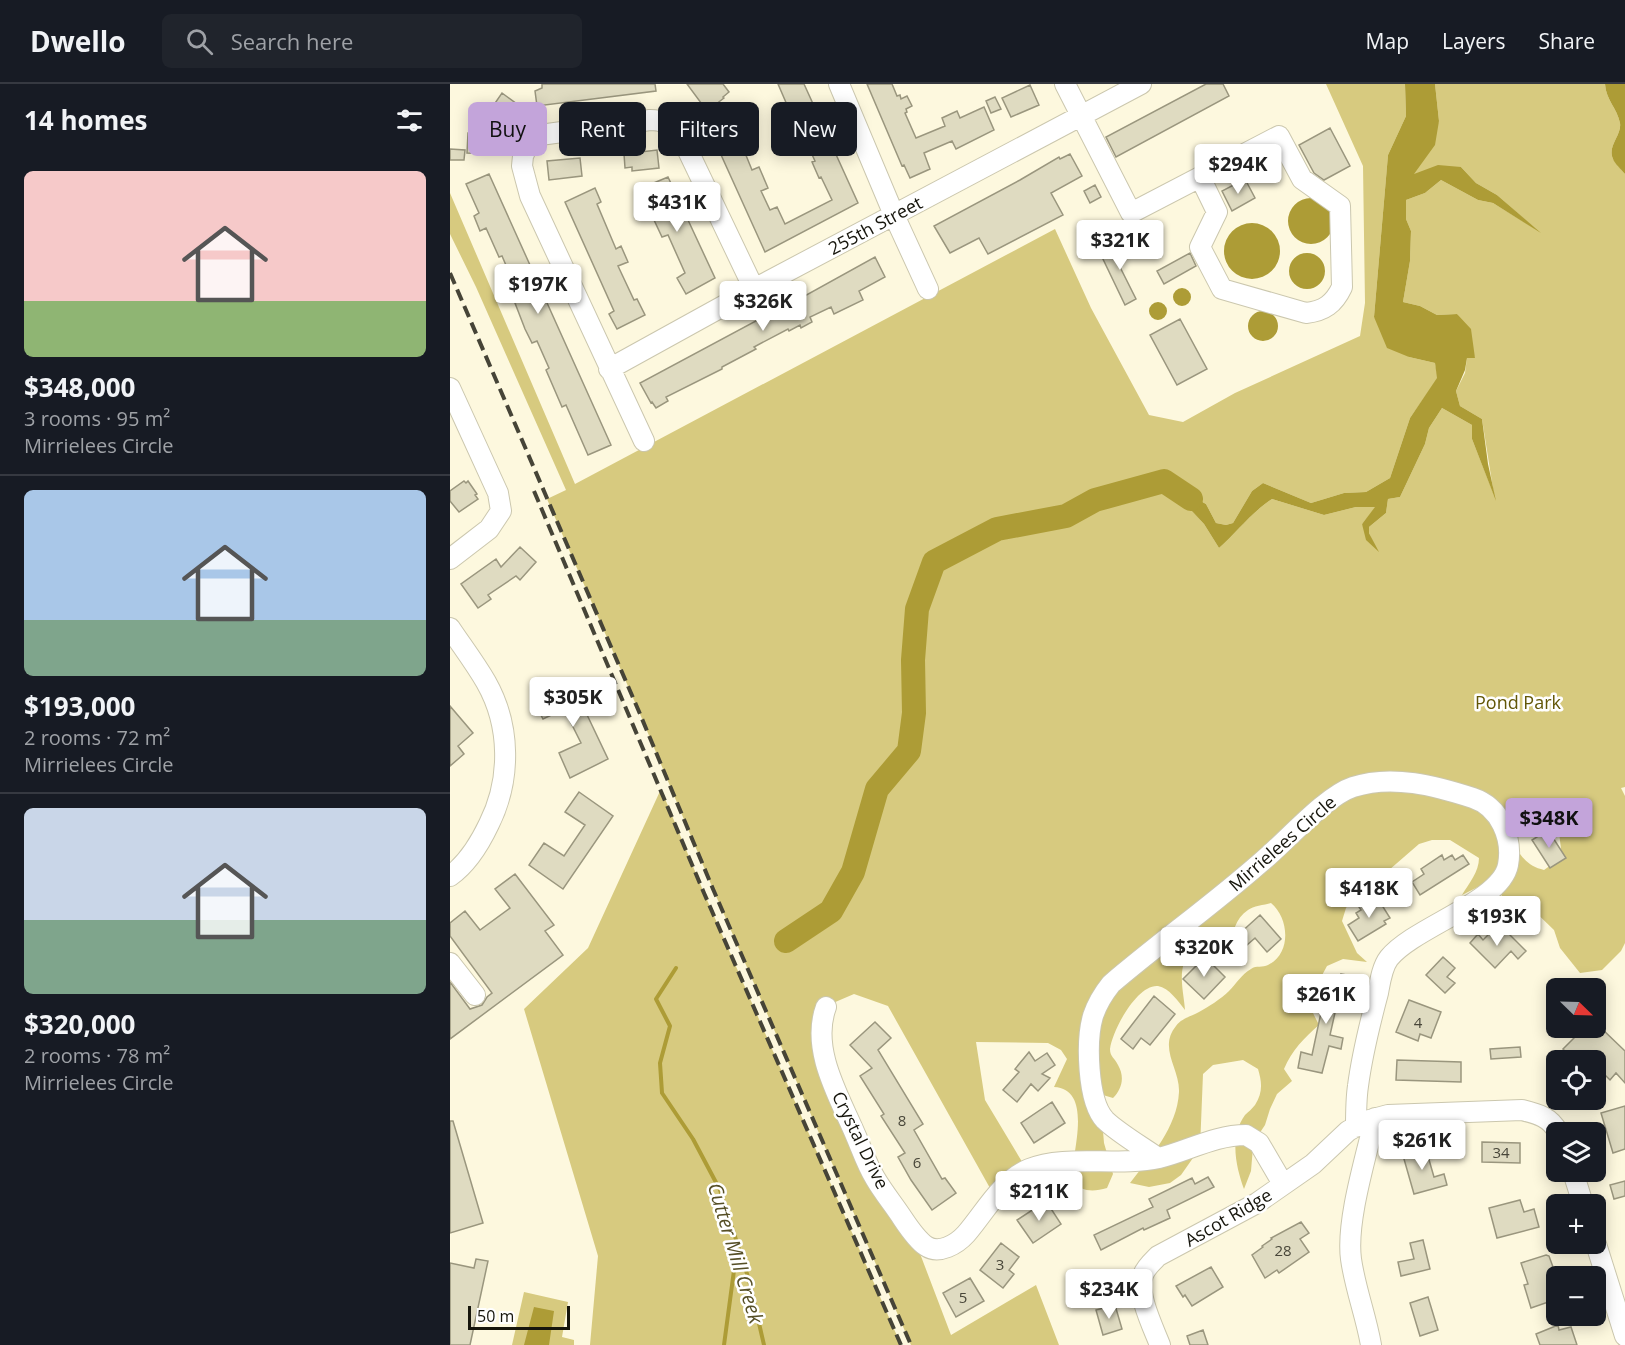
<!DOCTYPE html>
<html lang="en">
<head>
<meta charset="utf-8">
<style>
	body { margin:0; font-family:"Open Sans",sans-serif; background:#20242c; color:#f1f3f6; height:100vh; display:flex; flex-direction:column; font-size:22px; white-space:nowrap }
	* { box-sizing:border-box; margin:0 }
	p { font-size:20px; color:#9ea1a6 }
	.icon { flex:none; width:33px; height:33px; fill:none; stroke:currentColor; stroke-width:2; stroke-linecap:round; stroke-linejoin:round }
	.map { position:relative; flex:1; overflow:hidden }
	.sheet { display:flex; flex-direction:column; background:#171b24; width:450px }
	.sheet>* { flex:none }
	.top-card { position:absolute; left:18px; top:18px; width:570px; height:54px; display:flex; gap:12px }
	.needle { width:39px; rotate:113deg }
	.fabs { position:absolute; left:1096px; top:894px; display:grid; gap:12px }
	.fabs a { display:grid; place-items:center; width:60px; height:60px; border-radius:9px; background:#171b24; box-shadow:0 3px 15px #0003; font-size:30px }
	.scale { position:absolute; left:18px; bottom:15px; width:102px; box-sizing:border-box; padding-left:6px; border:3px solid #16150c; border-top:0; font-size:16px; line-height:21px; white-space:nowrap; color:#16150c; -webkit-text-stroke:4px #fff; paint-order:stroke }
	.price { position:absolute; translate:-50% -51px; padding:0 14px; border-radius:6px; background:#fff; color:#222; font-size:20px; line-height:39px; filter:drop-shadow(0 2px 3px #0008) }
	.price::after { content:''; position:absolute; left:50%; top:36px; width:18px; height:14px; margin-left:-9px; background:inherit; clip-path:polygon(0 0,100% 0,50% 100%) }
	.price.current { background:#c3a4da; color:#111 }
	ul { padding:0; list-style:none }
	li { display:grid; align-content:center; gap:12px; height:318px; padding:0 24px }
	li+li { border-top:2px solid #363941 }
	li span { display:grid; place-items:center; height:186px; border-radius:9px; color:#555 }
	li>.icon { margin-inline-start:auto }
	span .icon { width:108px; height:108px; fill:#fffc; stroke-width:1 }
	li b { font-size:26px }
	h2 { display:flex; justify-content:space-between; align-items:center; height:72px; padding:0 24px; font-size:26px }
	.pill { padding:0 21px; border-radius:9px; background:#171b24; box-shadow:0 3px 15px #0003; font-size:21px; line-height:54px }
	.pill.current { background:#c3a4da; color:#111 }
	header { display:flex; align-items:center; gap:36px; box-sizing:border-box; height:84px; padding:0 30px; background:#171b24; border-bottom:2px solid #363941 }
	header strong { font-size:28px }
	nav { display:flex; gap:33px; margin-inline-start:auto; font-size:21px }
	.search { width:420px; height:54px; background:#20242c; display:flex; align-items:center; gap:15px; box-sizing:border-box; padding:0 21px; border-radius:9px; color:#9ea1a6; font-size:22px }
	main { display:flex; flex:1; min-height:0 }
	.map>svg:first-child { display:block }
	.green { fill:#d7ca7f; fill-rule:evenodd }
	.water { fill:#ad9c36 }
	.lines { fill:none; stroke-linecap:round; stroke-linejoin:round }
	.stream { stroke:#ad9c36; stroke-width:4 }
	.river { stroke:#ad9c36; stroke-width:24 }
	.building { fill:#dfdbc1; stroke:#9a967e; stroke-width:1.5 }
	.minor-casing { stroke:#cbc7ae; stroke-width:22 }
	.minor { stroke:#fff; stroke-width:20 }
	.rail { stroke:#464437; stroke-width:4; stroke-dasharray:12 6; stroke-linecap:butt }
	.labels { text-anchor:middle; dominant-baseline:central; stroke-width:5; stroke-linejoin:round; paint-order:stroke }
	.number-label { font-size:15px; fill:#484639 }
	.street-label { font-size:18px; fill:#16150c; stroke:#fff }
	.park-label { font-size:18px; fill:#625606; stroke:#fff }
	.water-label { font-size:20px; font-style:italic; fill:#564f26; stroke:#fff }
</style>
</head>
<body>
<header>
<strong>Dwello</strong>
<div class="search"><svg class="icon" aria-label="search" viewBox="0 0 24 24"><circle cx="10" cy="10" r="6"/><path d="M15 15l6 6"/></svg>Search here</div>
<nav><a>Map</a><a>Layers</a><a>Share</a></nav>
</header>
<main>
<section class="sheet">
<h2>14 homes<svg class="icon" aria-label="filters" viewBox="0 0 24 24"><path d="M4 7h16M4 17h16"/><circle cx="9" cy="7" r="2"/><circle cx="15" cy="17" r="2"/></svg></h2>
<ul>
<li><span style="background:linear-gradient(#f6c9c9 70%,#8fb573 0)"><svg class="icon" aria-label="home" viewBox="0 0 24 24"><path d="M3 11l9-7 9 7M6 9v11h12V9"/></svg></span><div><b>$348,000</b><p>3 rooms · 95 m²</p><p>Mirrielees Circle</p></div></li>
<li><span style="background:linear-gradient(#a9c7e8 70%,#7fa58c 0)"><svg class="icon" aria-label="home" viewBox="0 0 24 24"><path d="M3 11l9-7 9 7M6 9v11h12V9"/></svg></span><div><b>$193,000</b><p>2 rooms · 72 m²</p><p>Mirrielees Circle</p></div></li>
<li><span style="background:linear-gradient(#c9d6e8 60%,#7fa58c 0)"><svg class="icon" aria-label="home" viewBox="0 0 24 24"><path d="M3 11l9-7 9 7M6 9v11h12V9"/></svg></span><div><b>$320,000</b><p>2 rooms · 78 m²</p><p>Mirrielees Circle</p></div></li>
</ul>
</section>
<div class="map">
<svg width="1175" height="1261" viewBox="0 0 1175 1261">
	<rect width="100%" height="100%" fill="#fdf8de"/>
	<path class="green" d="M876,0H955L956,32L938,71L924,233L959,273L985,279L988,294L960,334L940,394L916,408L894,409L861,419L813,399L802,407L783,439L776,441L766,439L756,420L716,398L754,440L769,464C787,448 802,428 822,415L874,431L906,423H926L912,440L927,466L919,449V443L936,429L938,415L950,413L975,360L979,344L992,324L1022,341V355L1044,411L1032,335L1010,322L1006,307L1015,289L1017,274H1025L1007,230L987,231L970,222L953,218L960,177L961,147L956,135V116L975,109L991,96L1028,116L1043,119L1087,146L1047,111L1026,99L1011,83L963,91L989,37L985,0H1155C1156,16 1167,24 1170,39C1172,51 1157,62 1163,75C1166,80 1171,85 1175,90V703L1171,704L1175,712V859L1171,867L1152,886L1130,889L1110,864L1104,846L1075,818L1060,817L1047,825L1052,814L1051,807L1034,800L1012,811C1019,799 1029,788 1029,774L1000,756H982L969,760L924,799L908,808L896,824L892,837L907,869L917,878L893,875L877,882L870,895L864,918L863,929L869,941C854,954 842,966 834,985L842,997L827,1010L820,1025L815,1041L807,1053L803,1063L801,1087L794,1105C786,1083 779,1053 795,1031C798,1028 802,1025 805,1021C813,1009 812,998 808,985L793,976L763,981L753,990L750,1064L731,1091L720,1099L699,1103L680,1099C701,1072 727,1044 729,1008C730,985 708,964 726,942C732,934 740,933 749,928C758,923 771,915 779,907C787,899 791,891 801,885C806,881 813,884 818,881C842,869 839,834 821,819C814,821 803,822 798,826C783,836 781,854 782,870L756,860C752,863 744,866 740,870C726,883 734,909 735,926C728,917 719,904 708,902C687,900 662,947 660,965C660,973 665,974 668,981C675,993 672,1005 663,1014L653,1011L651,1024L654,1059L663,1090L657,1104C643,1108 632,1108 621,1097C621,1074 645,1005 604,1003L617,975L611,966L598,959L526,958L535,1016L577,1086L545,1113L438,922L404,910L376,922V977L461,1146L501,1251L586,1201L609,1261H461L263,805L190,630L97,415L116,406L26,203L0,150V109L125,400L605,145L641,224L699,331L733,338L785,309L910,252L915,219L913,82ZM1095,726L1108,740L1112,773L1094,786C1070,781 1064,759 1053,739Z
		M211,705L254,809L451,1261H140L148,1172L74,925L138,864Z
		M74,1208L118,1218L112,1253L124,1256V1261H62Z"/>
	<path class="water" d="M955,0H985L989,37L985,61L964,90L988,81L1011,83L1026,99L1047,111L1091,149L1043,119L1028,116L991,96L975,109L956,116V135L961,147L960,177L953,218L970,222L987,231L1007,230L1021,245L1025,274H1017L1015,286L1006,307L1010,322L1032,335L1038,380L1046,417L1022,355V341L992,324L979,344L975,360L950,413L938,415L936,429L919,443V449L929,468L916,456L912,440L925,423H906L874,431L822,415C802,428 787,448 769,464L754,440L714,397L756,420L766,439L776,441L783,439L802,407L813,399L861,419L894,409L916,408L940,394L960,334L987,294L985,279L959,273L937,264L924,233L938,71L956,32Z
		M1155,0H1175V90C1171,85 1165,80 1163,75C1157,62 1172,51 1170,39C1167,24 1156,16 1155,0Z
		M838 137a23 23 0 1 1 46 0a23 23 0 1 1-46 0Z
		M774 167a28 28 0 1 1 56 0a28 28 0 1 1-56 0Z
		M839 187a18 18 0 1 1 36 0a18 18 0 1 1-36 0Z
		M723 213a9 9 0 1 1 18 0a9 9 0 1 1-18 0Z
		M699 227a9 9 0 1 1 18 0a9 9 0 1 1-18 0Z
		M798 242a15 15 0 1 1 30 0a15 15 0 1 1-30 0Z
		M84,1223L104,1227L99,1261H74Z"/>
	<g class="lines">
		<path class="stream" d="M226,884L206,915L220,942L210,979L212,1009L243,1055L270,1106L299,1196L314,1261
			M274,1261L287,1164"/>
		<path class="river" d="M336,857L381,827L403,788L427,705L459,667L464,629L463,576L467,525L484,478L547,445L616,432L645,416L714,397L741,415"/>
	</g>
	<path class="building" d="M92,0H205L206,7L87,22L85,7L92,4Z
		M237,0H273L279,8L273,13L274,14L257,27Z
		M328,0H354L408,119L315,168L258,42L280,32L302,86L309,83L318,104L311,107L320,126L327,123L335,140L382,116L371,93L369,94L362,78L365,77L346,36L344,37Z
		M417,0H442L447,12L450,11L451,15L457,12L462,22L456,25L457,28L455,29L466,54L495,42L492,34L507,27L510,34L534,23L544,46L506,65L502,57L474,69L480,85L460,94L454,81L452,82Z
		M756,0H773L779,12L666,73L656,53Z
		M580,1L589,21L561,33L552,14Z
		M52,9L71,23L56,43L43,33L48,26L43,22Z
		M545,13L551,25L541,29L536,17Z
		M27,38L44,39L42,70L17,69L18,49L27,50Z
		M880,44L900,82L874,96L864,89L849,61Z
		M0,65L15,66L14,76H0Z
		M207,66L209,84L182,87V83L175,84L174,70Z
		M620,70L632,92L601,109L613,131L538,170L529,154L500,169L484,142L570,96L609,73L610,75Z
		M130,74L132,92L99,96L97,77Z
		M39,90L161,361L138,371L116,321L112,323L96,286L99,284L87,257L82,259L75,245L65,219L71,216L52,172L49,173L36,144L30,147L24,132L29,129L16,100Z
		M218,93L265,194L236,210L227,194L235,189L218,151L212,153L196,119L193,120L187,106Z
		M795,95L805,114L782,127L772,107Z
		M645,101L651,113L640,119L634,107Z
		M145,104L151,118L147,120L166,165L171,162L178,178L168,182L184,216L187,215L195,231L167,245L159,230L164,227L115,118Z
		M680,157L685,167L667,177L686,215L675,221L652,173Z
		M740,169L746,182L714,200L707,187Z
		M425,173L435,193L409,207L413,216L384,230L381,223L360,233L362,238L351,244L350,241L339,247L338,245L304,263L306,265L272,283V285L216,313L218,317L206,324L202,318L201,319L190,299L315,232V234Z
		M730,235L757,285L727,301L700,251Z
		M14,397L16,399L18,397L27,410L25,411L28,415L9,428L0,417V407Z
		M70,463L86,478L70,496L66,492L38,511L41,515L28,524L11,500L46,475L51,483Z
		M120,595L158,675L120,694L109,669L131,659L114,625L93,635L82,614Z
		M0,622L23,649L8,662L14,670L0,682Z
		M129,708L163,732L113,805L79,781L94,759L114,772L135,741L115,728Z
		M1098,746L1116,774L1100,784L1082,756Z
		M992,771L994,776L1002,771L1005,776L1013,771L1019,780L970,811L962,798L974,790L971,785Z
		M65,790L104,841L95,847L113,871L0,955V898L20,925L32,921L37,913L42,909L0,852V839L15,827L30,846L60,824L45,805Z
		M920,812L925,821L930,818L940,834L934,837L936,840L908,857L898,841L909,834L906,829L911,826L907,820Z
		M810,831L831,855L817,868L805,854L797,861L788,851Z
		M1044,845L1050,851L1055,846L1076,867L1068,875L1061,867L1045,884L1020,859L1028,850L1033,856Z
		M755,873L775,893L754,915L733,895Z
		M993,873L1005,884L997,893L1005,899L995,909L976,891Z
		M891,890L903,892L899,907L895,906L894,913L889,911L880,951L893,954L891,965L879,962L872,989L848,984L851,968L862,971L879,891L891,894Z
		M704,912L725,930L700,961L691,954L683,965L671,955Z
		M959,916L991,928L981,954L970,950L968,957L946,948Z
		M425,938L441,954L428,966L473,1040L464,1046L492,1095L495,1094L506,1109L482,1126L461,1096L448,1073L455,1069L431,1032L434,1030L410,992L422,984L400,961Z
		M1134,944H1151L1175,967V999L1166,989L1160,996L1146,982V976H1141L1131,967L1123,975L1113,965Z
		M1070,963L1071,973L1041,975L1040,965Z
		M579,968L585,977L597,969L605,981L592,990L600,994L588,1007L581,1000L567,1018L553,1006L569,988L565,985Z
		M947,976L1011,978V998L946,996Z
		M602,1018L615,1039L584,1059L571,1039Z
		M1175,1022V1065L1163,1069L1151,1029Z
		M0,1037H3L33,1139L0,1149Z
		M1032,1058L1070,1059V1079L1032,1078Z
		M975,1062L984,1093L994,1090L997,1101L964,1110L952,1068Z
		M758,1093L764,1103L717,1126L720,1134L694,1146L693,1144L651,1166L644,1151L703,1123L699,1115L742,1094L745,1100Z
		M1175,1097V1112L1164,1115L1160,1101Z
		M1070,1116L1074,1128L1084,1125L1089,1143L1047,1154L1039,1124Z
		M596,1117L611,1140L583,1159L567,1136Z
		M851,1138L859,1149L850,1155L859,1168L829,1189L827,1186L815,1194L802,1171L813,1163L812,1162L822,1155L821,1154Z
		M973,1156L980,1185L951,1192L948,1178L964,1175L960,1159Z
		M551,1159L569,1173L559,1186L564,1190L553,1204L530,1186Z
		M1096,1171L1099,1172L1107,1194V1215L1081,1224L1074,1201L1078,1200L1071,1179Z
		M26,1175L38,1177L20,1261H0V1179L24,1184Z
		M761,1183L773,1203L742,1222L735,1211L733,1213L726,1202Z
		M520,1194L534,1217L506,1233L493,1209Z
		M978,1213L988,1246L970,1252L960,1219Z
		M665,1221L672,1245L653,1251L646,1226Z
		M1108,1241L1109,1246L1121,1243L1127,1261H1090L1086,1250Z
		M753,1246L758,1261H740L737,1252Z"/>
	<g class="lines">
		<defs>
			<path id="minor" d="M389,0L444,131L478,205
				M615,0L681,129L829,52L852,95L890,122L892,203C884,220 874,227 856,229L772,205L750,163L767,128L750,93
				M159,285L304,205L691,0
				M0,304L48,409L51,427L39,445L0,475
				M194,357L80,112L72,82L73,72L77,63L90,51L200,36C212,36 221,39 229,48L304,205
				M0,544C12,562 25,579 36,598C61,642 61,696 39,740C30,759 17,780 0,792
				M0,879L25,911
				M376,923C360,966 390,1014 406,1052C412,1066 417,1081 425,1094C433,1108 444,1121 453,1135C459,1144 467,1156 476,1162C489,1171 507,1160 516,1150C535,1128 551,1097 579,1085C616,1070 668,1083 709,1074C738,1067 765,1051 796,1051L809,1059L833,1100
				M708,1074C694,1064 667,1048 655,1036C637,1017 636,956 643,932C647,920 653,910 661,900C709,859 761,822 809,780C834,760 875,712 903,703C942,690 986,702 1023,714C1050,723 1063,754 1058,781C1051,818 964,843 939,874C932,883 930,898 928,909C920,939 912,971 908,1002C906,1015 906,1029 906,1043
				M1123,1088L1133,1120
				M1146,1160L1175,1252
				M710,1261C703,1243 686,1209 693,1191C696,1183 702,1178 708,1172L807,1119L863,1080L898,1047L916,1037L938,1031L1072,1026C1088,1030 1100,1033 1108,1048
				M921,1261C916,1232 905,1204 901,1175C896,1137 916,1073 925,1034"/>
		</defs>
		<use href="#minor" class="minor-casing"/>
		<use href="#minor" class="minor"/>
		<path class="rail" d="M0,189L190,630L263,805L461,1261
			M84,407L254,809L451,1261"/>
	</g>
	<g class="labels">
		<g class="number-label">
			<text x="968" y="938">4</text>
			<text x="452" y="1036">8</text>
			<text x="1051" y="1068">34</text>
			<text x="467" y="1078">6</text>
			<text x="833" y="1166">28</text>
			<text x="550" y="1180">3</text>
			<text x="513" y="1213">5</text>
		</g>
		<g class="street-label">
			<text transform="translate(425 141) rotate(-28)">255th Street</text>
			<text transform="translate(832 759) rotate(-41)">Mirrielees Circle</text>
			<text transform="translate(411 1056) rotate(64)">Crystal Drive</text>
			<text transform="translate(778 1133) rotate(-30)">Ascot Ridge</text>
		</g>
		<g class="park-label">
			<text x="1068" y="618">Pond Park</text>
		</g>
		<g class="water-label">
			<text transform="translate(286 1169) rotate(73)">Cutter Mill Creek</text>
		</g>
	</g>
</svg>
<div class="fabs">
<a><svg class="needle" viewBox="-14 -14 28 28"><path d="M0-13l5 13h-10z" fill="#e53935"/><path d="M0 13l5-13h-10z" fill="#9ea1a6"/></svg></a>
<a><svg class="icon" aria-label="locate" viewBox="0 0 24 24"><circle cx="12" cy="12" r="6"/><path d="M12 2v4M12 18v4M2 12h4M18 12h4"/></svg></a>
<a><svg class="icon" aria-label="layers" viewBox="0 0 24 24"><path d="M12 4l9 5-9 5-9-5zM3 14l9 5 9-5"/></svg></a>
<a>+</a>
<a>−</a>
</div>
<div class="scale">50 m</div>
<b class="price" style="left:788px;top:111px">$294K</b>
<b class="price" style="left:227px;top:149px">$431K</b>
<b class="price" style="left:670px;top:187px">$321K</b>
<b class="price" style="left:88px;top:231px">$197K</b>
<b class="price" style="left:313px;top:248px">$326K</b>
<b class="price" style="left:123px;top:644px">$305K</b>
<b class="price current" style="left:1099px;top:765px">$348K</b>
<b class="price" style="left:919px;top:835px">$418K</b>
<b class="price" style="left:1047px;top:863px">$193K</b>
<b class="price" style="left:754px;top:894px">$320K</b>
<b class="price" style="left:876px;top:941px">$261K</b>
<b class="price" style="left:972px;top:1087px">$261K</b>
<b class="price" style="left:589px;top:1138px">$211K</b>
<b class="price" style="left:659px;top:1236px">$234K</b>
<div class="top-card">
<a class="pill current">Buy</a>
<a class="pill">Rent</a>
<a class="pill">Filters</a>
<a class="pill">New</a>
</div>
</div>
</main>
</body>
</html>
